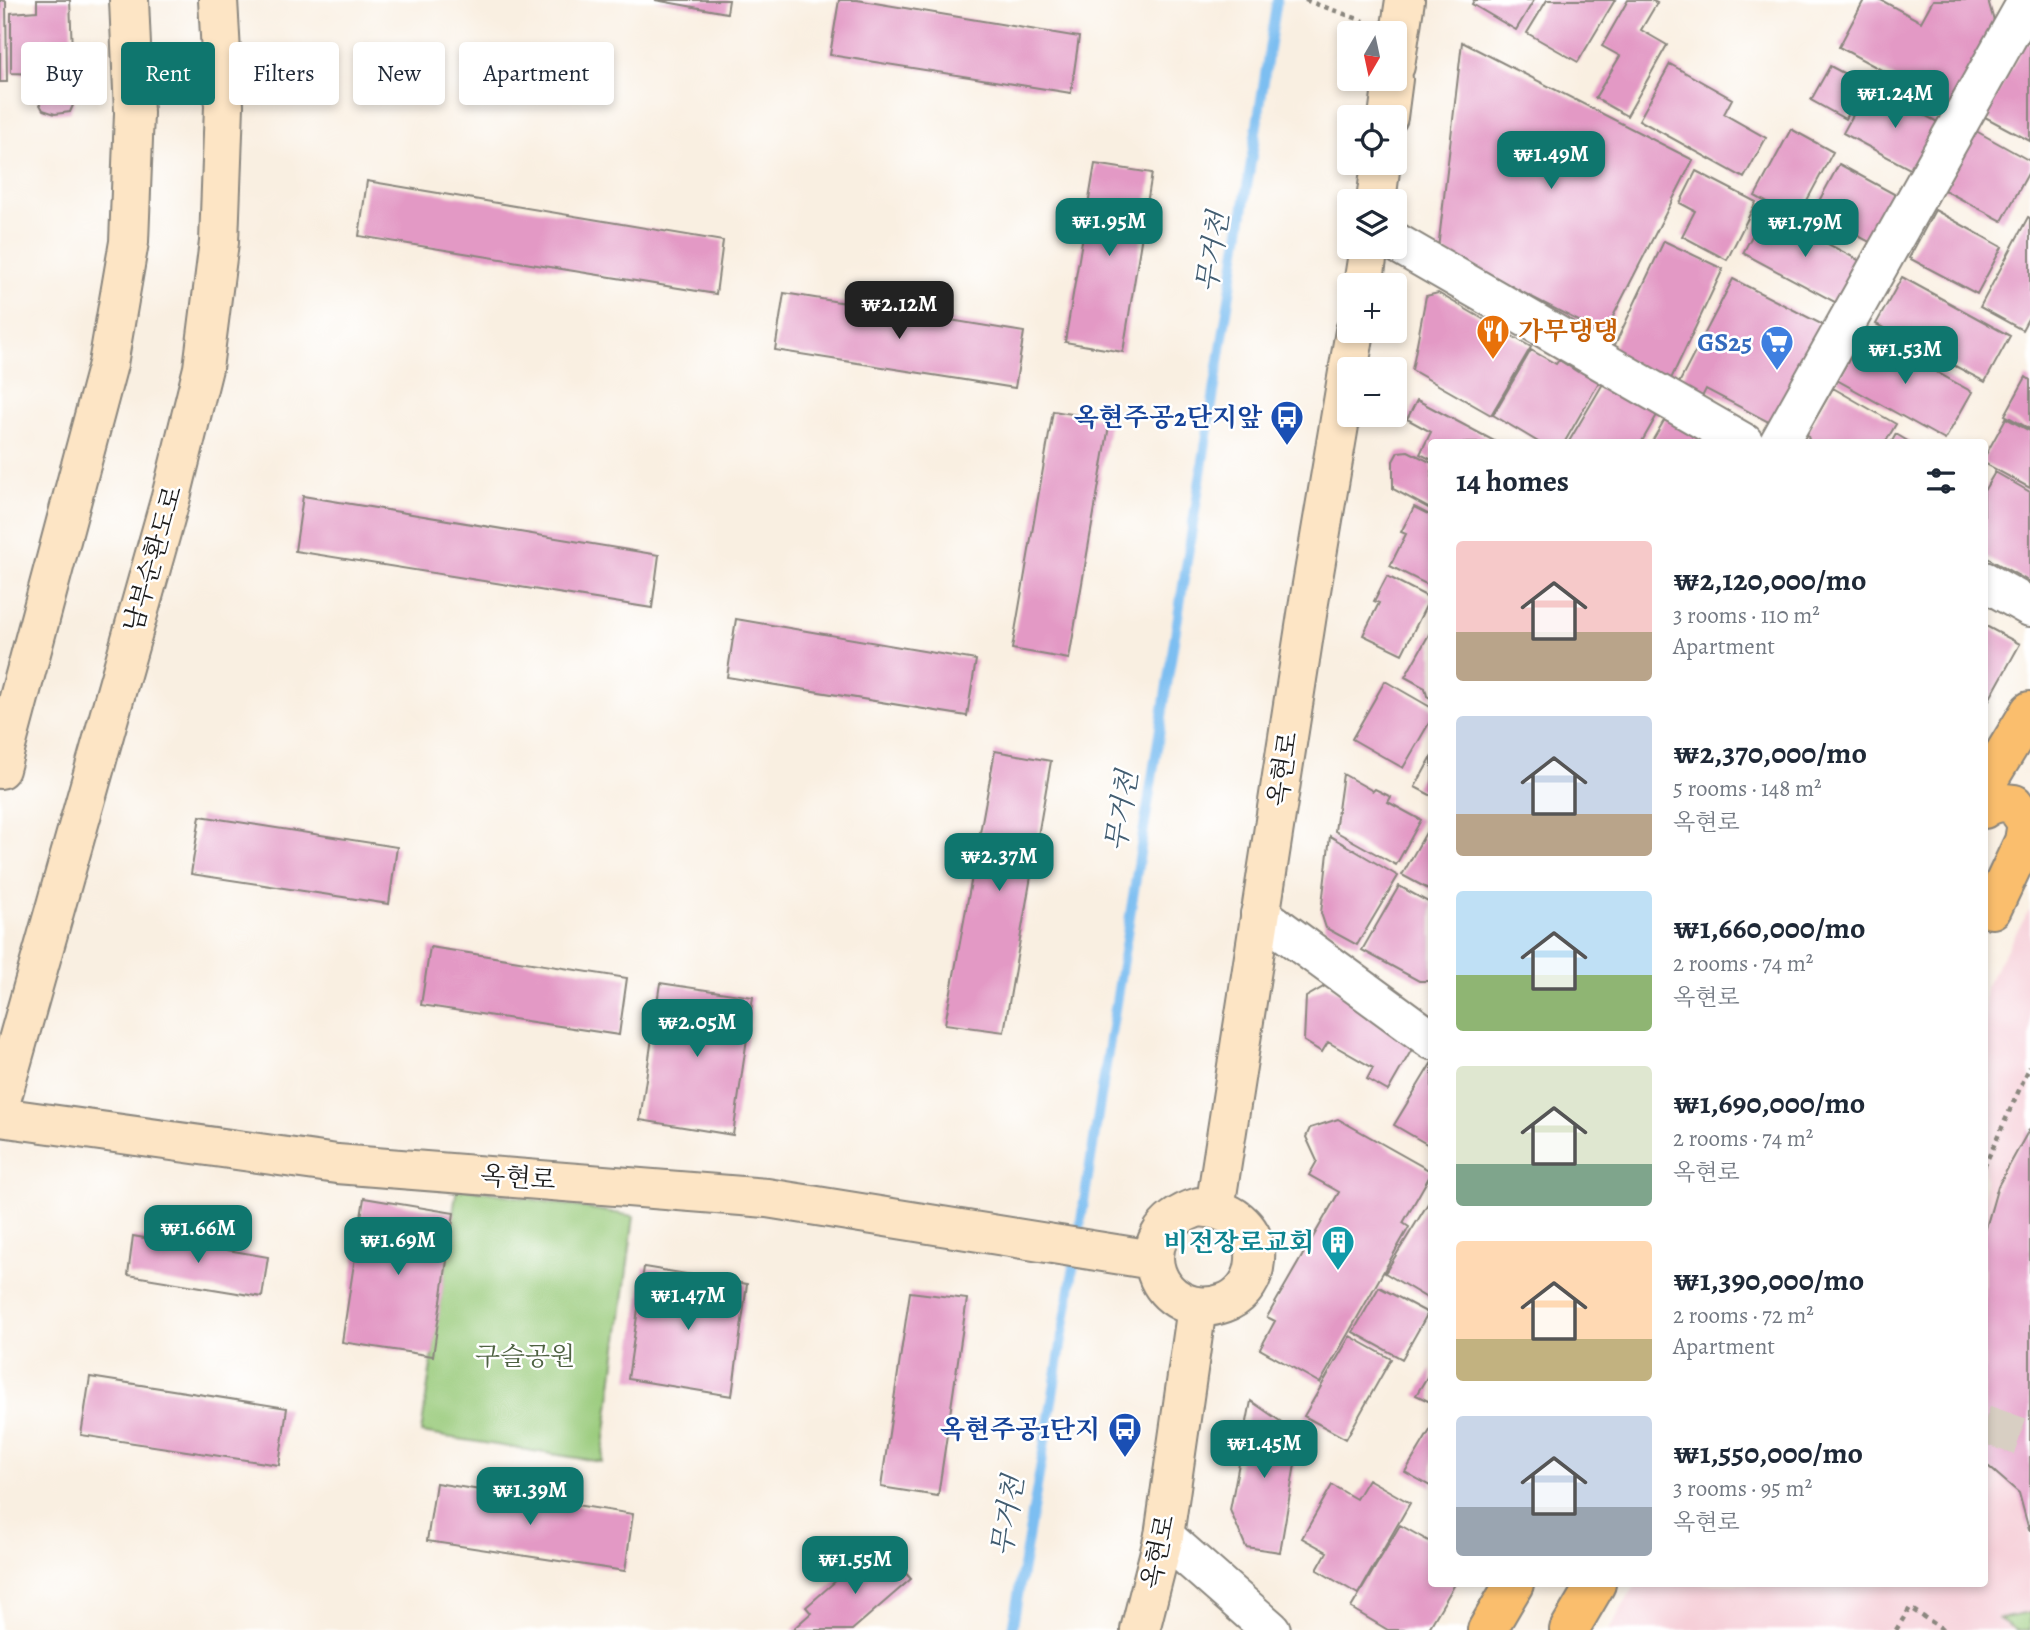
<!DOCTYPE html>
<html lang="en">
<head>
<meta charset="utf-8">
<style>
	body { margin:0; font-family:Alegreya,"Noto Serif KR",serif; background:#f6f6f7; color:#1f2937; height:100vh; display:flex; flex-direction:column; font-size:26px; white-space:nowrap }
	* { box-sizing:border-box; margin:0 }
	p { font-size:23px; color:#747a83 }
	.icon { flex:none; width:38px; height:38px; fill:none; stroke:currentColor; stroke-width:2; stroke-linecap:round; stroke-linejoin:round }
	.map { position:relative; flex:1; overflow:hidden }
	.side { position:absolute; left:1428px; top:439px; width:560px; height:1148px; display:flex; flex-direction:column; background:#fff; border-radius:7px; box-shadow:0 4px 10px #0003 }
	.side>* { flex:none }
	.guide { position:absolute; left:21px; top:42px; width:665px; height:63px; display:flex; gap:14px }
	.needle { width:46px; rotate:189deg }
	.buttons { position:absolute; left:1337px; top:21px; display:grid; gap:14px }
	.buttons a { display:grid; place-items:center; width:70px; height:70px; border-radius:7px; background:#fff; box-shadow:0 4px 10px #0003; font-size:35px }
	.price { position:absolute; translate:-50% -60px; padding:0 16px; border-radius:14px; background:#0f766e; color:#fff; font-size:23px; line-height:46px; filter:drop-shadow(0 2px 4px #0008) }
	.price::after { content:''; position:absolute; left:50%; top:42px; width:21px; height:16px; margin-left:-10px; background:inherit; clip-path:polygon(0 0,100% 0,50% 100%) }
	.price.current { background:#222; color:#fff }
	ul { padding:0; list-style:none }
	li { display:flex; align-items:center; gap:21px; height:175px; padding:0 28px }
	li span { display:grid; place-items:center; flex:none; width:196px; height:140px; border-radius:7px; color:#555 }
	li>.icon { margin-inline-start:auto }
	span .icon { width:84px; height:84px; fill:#fffc; stroke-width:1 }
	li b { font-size:30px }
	h2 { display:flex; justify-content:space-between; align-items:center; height:84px; padding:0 28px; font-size:30px }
	.tag { padding:0 24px; border-radius:7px; background:#fff; box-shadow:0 4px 10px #0003; font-size:24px; line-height:63px }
	.tag.current { background:#0f766e; color:#fff }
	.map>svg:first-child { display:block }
	.built { fill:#f6cfd8 }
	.green { fill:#9acb7b; stroke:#5b744c; stroke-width:2 }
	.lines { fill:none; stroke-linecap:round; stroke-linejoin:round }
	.stream { stroke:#7bbef1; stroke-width:10 }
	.building { fill:#e399c5 }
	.street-tunnel { stroke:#d8cfc3; stroke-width:38; stroke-dasharray:38 19; stroke-linecap:butt }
	.street-casing { stroke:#8a867e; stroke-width:42 }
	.secondary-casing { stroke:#8a867e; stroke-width:42 }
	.primary-casing { stroke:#8a867e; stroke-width:42 }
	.path { stroke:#8a867e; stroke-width:4.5; stroke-dasharray:5 5; stroke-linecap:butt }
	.street { stroke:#fff; stroke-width:38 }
	.secondary { stroke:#fde5c5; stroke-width:38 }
	.primary { stroke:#fabe6d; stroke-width:38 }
	.labels { text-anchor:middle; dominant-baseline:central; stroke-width:5; stroke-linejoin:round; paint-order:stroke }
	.food-label { font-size:26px; font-weight:bold; fill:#c56008; stroke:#fff; text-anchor:start }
	.shop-label { font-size:26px; font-weight:bold; fill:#366cbe; stroke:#fff; text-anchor:end }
	.transit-label { font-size:26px; font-weight:bold; fill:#164399; stroke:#fff; text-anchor:end }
	.street-label { font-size:26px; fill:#1c1c1c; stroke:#fff }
	.culture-label { font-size:26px; font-weight:bold; fill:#0d838f; stroke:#fff; text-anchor:end }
	.park-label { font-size:26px; fill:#4e6242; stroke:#fff }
	.water-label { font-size:28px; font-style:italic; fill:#425d71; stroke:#fff }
</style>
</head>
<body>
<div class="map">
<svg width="2030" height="1630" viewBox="0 0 2030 1630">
	<rect width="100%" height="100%" fill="#fff"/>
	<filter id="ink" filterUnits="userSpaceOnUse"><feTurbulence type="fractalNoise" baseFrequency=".0143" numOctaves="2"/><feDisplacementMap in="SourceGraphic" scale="14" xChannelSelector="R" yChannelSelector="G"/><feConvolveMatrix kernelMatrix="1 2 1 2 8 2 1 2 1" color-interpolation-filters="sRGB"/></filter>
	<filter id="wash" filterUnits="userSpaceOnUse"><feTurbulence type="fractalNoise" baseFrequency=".00686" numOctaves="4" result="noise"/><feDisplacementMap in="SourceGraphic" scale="28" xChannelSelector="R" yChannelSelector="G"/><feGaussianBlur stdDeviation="1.57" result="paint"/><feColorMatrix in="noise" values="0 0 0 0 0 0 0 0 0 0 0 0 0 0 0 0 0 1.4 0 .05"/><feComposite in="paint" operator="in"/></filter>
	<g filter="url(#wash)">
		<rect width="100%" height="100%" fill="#f9efe1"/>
		<path class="built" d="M2030,909V1630H1609L1636,1584H1984L1985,987Z"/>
		<path class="green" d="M457,1187L634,1216L602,1462L421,1433Z
			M2030,1613V1630H2016L1999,1619Z"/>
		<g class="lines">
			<path class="stream" d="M1012,1630L1053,1395L1277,0"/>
		</g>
		<g id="blocks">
			<path class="building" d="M0,0L6,1L7,82H0Z
				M37,0H70L74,103L70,112L55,114L43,110L38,101L36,74L11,73V13L37,11Z
				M655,0H729L727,13Z
				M839,0H857L1079,37L1071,93L830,55Z
				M1474,0H1534L1516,30L1472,4Z
				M1547,0H1615L1578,62L1527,33Z
				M1628,0H1651L1657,3L1641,30L1667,45L1627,116L1595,98L1620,56L1602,46Z
				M1864,0H1881L1921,22L1933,0H1988L1997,32L1955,110L1839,47Z
				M1462,42L1693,160L1604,334L1438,249Z
				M2030,42V141L1985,117L2024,44Z
				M1670,64L1732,99L1724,114L1766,138L1744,178L1639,120Z
				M1830,66L1864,84L1845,119L1811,100Z
				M1869,86L1947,127L1921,175L1843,133Z
				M1791,129L1833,152L1797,219L1755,196Z
				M1976,131L2030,161V170L2002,221L1944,190Z
				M1095,164L1152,173L1123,352L1065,342Z
				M1839,164L1905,200L1879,247L1813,212Z
				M1696,171L1756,202L1727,260L1682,236L1695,211L1680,203Z
				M367,181L723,241L716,294L359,236Z
				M1935,210L2002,247L1977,294L1909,258Z
				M1765,211L1866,264L1844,307L1743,253Z
				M2028,217L2030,218V315L2022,330L1980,307Z
				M1664,241L1723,269L1670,381L1611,353Z
				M1902,277L2010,336L1985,382L1876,324Z
				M1733,279L1829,328L1778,427L1706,389L1701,399L1677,387Z
				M784,293L1024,332L1015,388L775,350Z
				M1438,293L1531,347L1491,415L1412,370L1426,296Z
				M1865,332L1972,392L1945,440L1837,380Z
				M1531,350L1556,364L1559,360L1578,372L1582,365L1602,377L1564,443H1540L1493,415Z
				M1607,377L1661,408L1641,443H1568Z
				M2026,377L2030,380V429L2005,415Z
				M1833,388L1896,424L1885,443H1810L1807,433Z
				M1417,400L1498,443H1432V460L1420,454L1431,432L1407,419Z
				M1053,411L1110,420L1069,659L1012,649Z
				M1669,412L1724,443H1651Z
				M2006,418L2030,431V488L1984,463V458Z
				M1896,434L1911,443H1891Z
				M1408,451L1432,463V510L1393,489V461L1398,452Z
				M1995,472L2030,492V582L1984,556V491Z
				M303,496L659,555L652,608L295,551Z
				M1414,507L1432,516V587L1390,566L1406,534L1401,532Z
				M1387,576L1430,598L1402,654L1363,635L1379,603L1374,601Z
				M736,619L976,660L967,716L727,677Z
				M1984,625L2020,644L1984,709Z
				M1432,629V699L1427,696L1425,688L1405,677Z
				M1385,681L1432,708V718L1403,768L1352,739Z
				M995,751L1051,761L1004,1032L945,1024Z
				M1432,756V796L1415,787Z
				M1343,774L1373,791L1375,789L1391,797L1388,802L1421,820L1396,865L1335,831Z
				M200,816L397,847L389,904L191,874Z
				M1432,822V891L1402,875Z
				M1330,836L1398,876L1357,945L1326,928L1321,913Z
				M1399,886L1432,904V981H1419L1362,950Z
				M430,947L627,978L619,1035L421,1005Z
				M660,983L753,997L733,1135L640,1120Z
				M1327,985L1419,1037L1388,1091L1367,1079L1373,1068L1328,1042L1322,1052L1304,1041L1306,997Z
				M1432,1062V1147L1394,1125Z
				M1338,1119L1432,1172L1403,1223L1409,1227L1320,1383L1260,1349L1275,1321L1267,1317L1339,1192L1309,1175L1317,1161L1306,1137L1310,1128Z
				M2030,1128V1530H2029L2019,1493L1989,1467L1984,1469V1235L1998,1186Z
				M1432,1197V1301L1385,1273Z
				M364,1198L454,1213L433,1356L342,1342Z
				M173,1235L228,1243L227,1250L268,1257L262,1297L128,1275L133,1236L172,1243Z
				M644,1267L747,1284L732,1396L628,1379Z
				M1379,1287L1428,1313L1402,1359L1353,1332Z
				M910,1292L967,1299L938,1496L881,1487Z
				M1350,1336L1391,1359L1346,1439L1304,1416Z
				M1432,1369V1403L1416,1395Z
				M90,1377L287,1408L279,1465L81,1435Z
				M1251,1401L1300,1435L1280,1552L1246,1547L1230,1510Z
				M1432,1427V1487L1405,1472Z
				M1368,1479L1410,1503L1358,1594L1317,1570L1327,1552L1302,1538L1332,1485L1356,1499Z
				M436,1483L633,1514L625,1571L427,1541Z
				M1400,1525L1432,1543V1584H1455L1428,1630H1388L1351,1608Z
				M884,1549L911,1579L852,1630H792L811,1613L806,1607L847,1571L852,1576Z"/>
		</g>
	</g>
	<g filter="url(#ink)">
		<use href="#blocks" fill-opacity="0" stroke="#8a867e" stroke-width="2"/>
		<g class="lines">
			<path class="street-tunnel" d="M1984,1424L2030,1440"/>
			<defs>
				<path id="street" d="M1395,242L1744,443
					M1779,443L2028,0
					M1984,581L2030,607
					M1260,914L1432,1040
					M1164,1536L1271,1630"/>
				<path id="secondary" d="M1395,66L1405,0
					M1388,117L1393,79
					M1376,201L1381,163
					M1363,285L1369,247
					M0,769L108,364L129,242L134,113L129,0
					M0,1104L171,497L203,368L219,242L224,106L218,0
					M0,1117L337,1164L767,1198L1153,1260
					M1199,1207C1235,1209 1261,1230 1254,1268C1251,1284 1239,1298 1224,1303C1159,1326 1118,1232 1199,1207Z
					M1215,1208L1308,608L1355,331
					M1140,1630L1164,1536L1197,1307"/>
				<path id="primary" d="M1984,787L2030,711
					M1984,809C1994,801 2003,802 2014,804L2027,823L2024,841L1992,909
					M1487,1630L1514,1584
					M1569,1630L1596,1584"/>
			</defs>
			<use href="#street" class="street-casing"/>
			<use href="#secondary" class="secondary-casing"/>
			<use href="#primary" class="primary-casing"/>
			<path class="path" d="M1305,0L1364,21
				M1984,1167L2030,1066
				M1896,1630L1910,1608L1944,1630"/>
			<use href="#street" class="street"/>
			<use href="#secondary" class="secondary"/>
			<use href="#primary" class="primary"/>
		</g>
	</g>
	<defs>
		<symbol id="restaurant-pin" viewBox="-11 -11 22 30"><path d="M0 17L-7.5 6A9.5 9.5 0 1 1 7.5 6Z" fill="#e8710a" stroke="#fff"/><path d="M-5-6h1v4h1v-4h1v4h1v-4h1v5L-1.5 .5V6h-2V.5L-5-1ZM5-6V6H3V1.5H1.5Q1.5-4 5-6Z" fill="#fff"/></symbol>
		<symbol id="supermarket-pin" viewBox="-11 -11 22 30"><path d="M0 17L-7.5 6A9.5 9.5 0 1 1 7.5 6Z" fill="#3f7fe0" stroke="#fff"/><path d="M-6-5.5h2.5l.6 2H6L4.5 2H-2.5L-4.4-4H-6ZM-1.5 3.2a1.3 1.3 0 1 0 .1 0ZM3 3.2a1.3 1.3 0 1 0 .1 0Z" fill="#fff"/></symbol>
		<symbol id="bus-pin" viewBox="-11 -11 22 30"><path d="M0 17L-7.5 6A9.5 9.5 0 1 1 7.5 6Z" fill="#1a4fb4" stroke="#fff"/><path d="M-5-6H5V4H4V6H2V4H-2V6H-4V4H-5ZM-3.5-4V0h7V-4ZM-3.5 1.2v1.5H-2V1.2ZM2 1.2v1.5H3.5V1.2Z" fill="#fff"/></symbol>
		<symbol id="building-pin" viewBox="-11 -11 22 30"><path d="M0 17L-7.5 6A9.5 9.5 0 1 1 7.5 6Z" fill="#0f9aa8" stroke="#fff"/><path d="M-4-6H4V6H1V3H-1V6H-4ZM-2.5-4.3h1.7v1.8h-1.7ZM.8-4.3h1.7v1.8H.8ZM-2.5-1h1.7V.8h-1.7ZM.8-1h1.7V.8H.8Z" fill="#fff"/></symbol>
	</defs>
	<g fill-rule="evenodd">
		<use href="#restaurant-pin" x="1474" y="312" width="38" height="52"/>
		<use href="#supermarket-pin" x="1758" y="323" width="38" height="52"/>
		<use href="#bus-pin" x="1268" y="398" width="38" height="52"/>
		<use href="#building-pin" x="1319" y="1223" width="38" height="52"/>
		<use href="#bus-pin" x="1106" y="1410" width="38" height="52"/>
	</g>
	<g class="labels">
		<g class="food-label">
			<text x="1518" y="331">가무댕댕</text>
		</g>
		<g class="shop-label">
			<text x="1752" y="342">GS25</text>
		</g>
		<g class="transit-label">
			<text x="1262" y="417">옥현주공2단지앞</text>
			<text x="1100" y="1429">옥현주공1단지</text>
		</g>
		<g class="street-label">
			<text transform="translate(153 559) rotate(-74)">남부순환도로</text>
			<text transform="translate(1283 769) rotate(-81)">옥현로</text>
			<text transform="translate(518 1178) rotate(4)">옥현로</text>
			<text transform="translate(1158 1552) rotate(-78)">옥현로</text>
		</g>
		<g class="culture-label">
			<text x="1314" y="1242">비전장로교회</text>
		</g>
		<g class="park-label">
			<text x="525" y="1356">구슬공원</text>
		</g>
		<g class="water-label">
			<text transform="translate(1213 252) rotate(-81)">무거천</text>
			<text transform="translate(1122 811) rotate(-81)">무거천</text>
			<text transform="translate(1008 1516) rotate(-81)">무거천</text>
		</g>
	</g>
</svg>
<div class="buttons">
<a><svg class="needle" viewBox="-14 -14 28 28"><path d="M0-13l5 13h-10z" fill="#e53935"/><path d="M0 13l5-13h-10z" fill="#747a83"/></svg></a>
<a><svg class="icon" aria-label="locate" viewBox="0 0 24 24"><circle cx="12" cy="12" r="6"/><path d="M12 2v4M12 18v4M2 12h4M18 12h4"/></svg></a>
<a><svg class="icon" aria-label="layers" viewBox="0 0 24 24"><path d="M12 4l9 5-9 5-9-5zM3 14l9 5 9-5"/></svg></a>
<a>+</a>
<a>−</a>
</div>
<b class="price" style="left:1895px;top:130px">₩1.24M</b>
<b class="price" style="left:1551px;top:191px">₩1.49M</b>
<b class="price" style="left:1109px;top:258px">₩1.95M</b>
<b class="price" style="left:1805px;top:259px">₩1.79M</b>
<b class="price current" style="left:899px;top:341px">₩2.12M</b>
<b class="price" style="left:1905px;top:386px">₩1.53M</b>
<b class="price" style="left:999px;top:893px">₩2.37M</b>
<b class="price" style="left:697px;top:1059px">₩2.05M</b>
<b class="price" style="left:198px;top:1265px">₩1.66M</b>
<b class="price" style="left:398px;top:1277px">₩1.69M</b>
<b class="price" style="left:688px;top:1332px">₩1.47M</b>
<b class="price" style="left:1264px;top:1480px">₩1.45M</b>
<b class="price" style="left:530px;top:1527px">₩1.39M</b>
<b class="price" style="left:855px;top:1596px">₩1.55M</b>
<div class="guide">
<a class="tag">Buy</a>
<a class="tag current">Rent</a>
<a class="tag">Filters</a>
<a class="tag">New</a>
<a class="tag">Apartment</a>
</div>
<section class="side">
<h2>14 homes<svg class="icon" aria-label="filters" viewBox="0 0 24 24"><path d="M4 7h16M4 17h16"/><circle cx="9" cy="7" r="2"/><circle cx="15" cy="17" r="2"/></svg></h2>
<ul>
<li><span style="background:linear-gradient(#f6c9c9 65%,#b9a48a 0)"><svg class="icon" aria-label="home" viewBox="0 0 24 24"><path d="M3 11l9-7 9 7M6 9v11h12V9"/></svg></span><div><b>₩2,120,000/mo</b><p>3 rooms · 110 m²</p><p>Apartment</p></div></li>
<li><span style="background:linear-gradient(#c9d6e8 70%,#b9a48a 0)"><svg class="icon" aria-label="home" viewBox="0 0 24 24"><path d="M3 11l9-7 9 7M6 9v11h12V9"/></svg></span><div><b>₩2,370,000/mo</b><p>5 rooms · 148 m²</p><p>옥현로</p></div></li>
<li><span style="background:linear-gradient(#bfe0f5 60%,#8fb573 0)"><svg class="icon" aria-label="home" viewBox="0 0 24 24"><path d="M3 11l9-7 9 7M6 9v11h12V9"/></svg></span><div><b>₩1,660,000/mo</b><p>2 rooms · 74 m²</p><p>옥현로</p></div></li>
<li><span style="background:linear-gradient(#dfe7d0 70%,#7fa58c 0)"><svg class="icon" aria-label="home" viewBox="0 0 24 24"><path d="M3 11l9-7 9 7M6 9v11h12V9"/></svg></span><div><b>₩1,690,000/mo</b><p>2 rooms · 74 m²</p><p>옥현로</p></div></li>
<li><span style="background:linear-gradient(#ffd9b3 70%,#c2b280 0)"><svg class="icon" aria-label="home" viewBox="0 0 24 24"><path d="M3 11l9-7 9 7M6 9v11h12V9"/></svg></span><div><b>₩1,390,000/mo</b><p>2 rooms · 72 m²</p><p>Apartment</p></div></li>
<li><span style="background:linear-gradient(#c9d6e8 65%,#9aa5b1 0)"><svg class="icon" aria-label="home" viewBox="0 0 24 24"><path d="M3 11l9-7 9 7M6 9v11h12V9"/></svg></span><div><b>₩1,550,000/mo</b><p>3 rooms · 95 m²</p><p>옥현로</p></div></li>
</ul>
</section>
</div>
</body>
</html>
